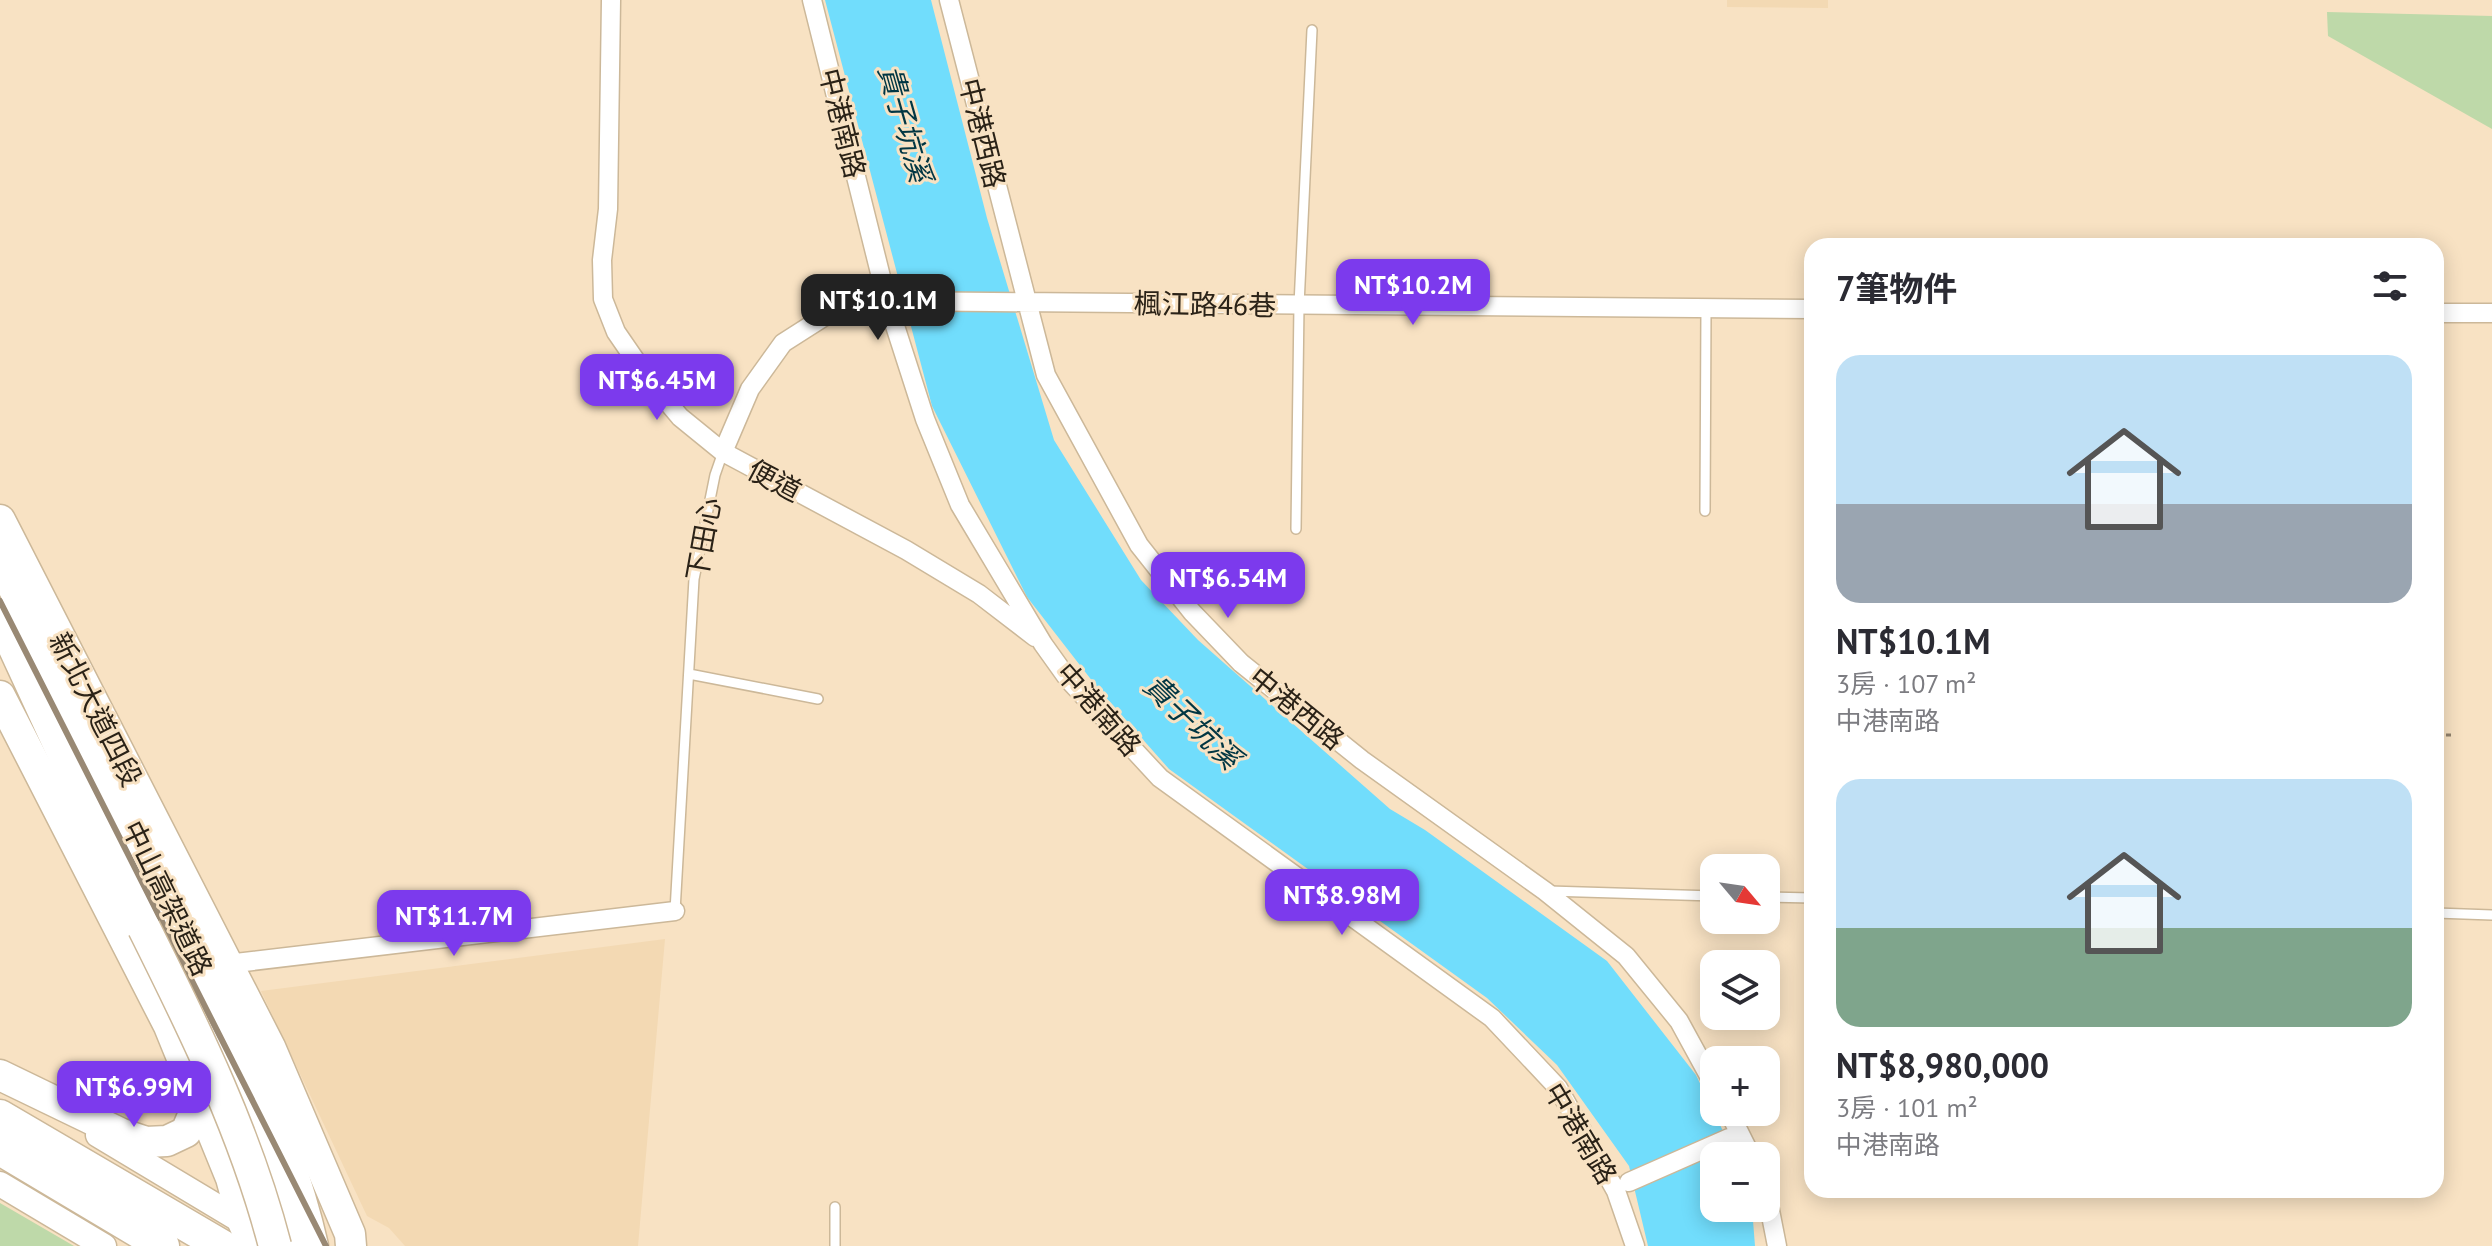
<!DOCTYPE html>
<html lang="zh-TW">
<head>
<meta charset="utf-8">
<style>
	body { margin:0; font-family:"PT Sans","Noto Sans TC",sans-serif; background:#f7f7f7; color:#2b2b33; height:100vh; display:flex; flex-direction:column; font-size:30px; white-space:nowrap }
	* { box-sizing:border-box; margin:0 }
	p { font-size:26px; color:#7c7c81 }
	.icon { flex:none; width:44px; height:44px; fill:none; stroke:currentColor; stroke-width:2; stroke-linecap:round; stroke-linejoin:round }
	.map { position:relative; flex:1; overflow:hidden }
	.details { position:absolute; left:1804px; top:238px; width:640px; height:960px; display:flex; flex-direction:column; background:#fff; border-radius:24px; box-shadow:0 4px 20px #0003 }
	.details>* { flex:none }
	.needle { width:52px; rotate:119deg }
	.fabs { position:absolute; left:1700px; top:854px; display:grid; gap:16px }
	.fabs a { display:grid; place-items:center; width:80px; height:80px; border-radius:16px; background:#fff; box-shadow:0 4px 20px #0003; font-size:40px }
	.price { position:absolute; translate:-50% -68px; padding:0 18px; border-radius:16px; background:#7c3aed; color:#fff; font-size:26px; line-height:52px; filter:drop-shadow(0 2px 4px #0008) }
	.price::after { content:''; position:absolute; left:50%; top:48px; width:24px; height:18px; margin-left:-12px; background:inherit; clip-path:polygon(0 0,100% 0,50% 100%) }
	.price.active { background:#222; color:#fff }
	ul { padding:0; list-style:none }
	li { display:grid; align-content:center; gap:16px; height:424px; padding:0 32px }
	li span { display:grid; place-items:center; height:248px; border-radius:24px; color:#555 }
	li>.icon { margin-inline-start:auto }
	span .icon { width:144px; height:144px; fill:#fffc; stroke-width:1 }
	li b { font-size:34px }
	h2 { display:flex; justify-content:space-between; align-items:center; height:96px; padding:0 32px; font-size:34px }
	.map>svg:first-child { display:block }
	.built { fill:#f3d9b3 }
	.green { fill:#bed9a9 }
	.water { fill:#71ddfc }
	.lines { fill:none; stroke-linecap:round; stroke-linejoin:round }
	.service-casing { stroke:#ccb899; stroke-width:12 }
	.minor-casing { stroke:#ccb899; stroke-width:21 }
	.tertiary-casing { stroke:#ccb899; stroke-width:27 }
	.primary-casing { stroke:#ccb899; stroke-width:33 }
	.trunk-casing { stroke:#ccb899; stroke-width:35 }
	.path { stroke:#91826d; stroke-width:3; stroke-dasharray:6 4; stroke-linecap:butt }
	.service { stroke:#fff; stroke-width:9 }
	.minor { stroke:#fff; stroke-width:18 }
	.tertiary { stroke:#fff; stroke-width:24 }
	.primary { stroke:#fff; stroke-width:30 }
	.trunk { stroke:#fff; stroke-width:32 }
	.rail { stroke:#998974; stroke-width:6 }
	.trunk-bridge-casing { stroke:#ccb899; stroke-width:35; stroke-linecap:butt }
	.trunk-bridge { stroke:#fff; stroke-width:32 }
	.labels { text-anchor:middle; dominant-baseline:central; stroke-width:6; stroke-linejoin:round; paint-order:stroke }
	.street-label { font-size:28px; fill:#2a2217; stroke:#f8e2c3 }
	.water-label { font-size:30px; font-style:italic; fill:#013643; stroke:#f8e2c3 }
</style>
</head>
<body>
<div class="map">
<svg width="2492" height="1246" viewBox="0 0 2492 1246">
	<rect width="100%" height="100%" fill="#f8e2c3"/>
	<path class="built" d="M1727,0H1828V8L1727,7Z
		M665,939L638,1246H405L389,1228L367,1216L261,991Z"/>
	<path class="green" d="M2327,12L2492,16V129L2328,36Z
		M0,1203L74,1246H0Z"/>
	<path class="water" d="M825,0H931L987,218L1054,440L1141,580L1198,640L1390,809L1425,830L1607,961L1696,1075L1735,1156H1714V1208H1752L1755,1246H1648L1629,1166L1557,1065L1487,998L1169,769L1100,691L1027,597L932,406Z"/>
	<g class="lines">
		<defs>
			<path id="service" d="M1705,511L1706,308
				M1296,529L1299,305L1312,30
				M689,674L818,699
				M1549,891L1714,896
				M1766,897L1812,898
				M675,911L694,579L715,475L723,452
				M2436,913L2492,915
				M835,1207V1246"/>
			<path id="minor" d="M611,0L608,209L602,260L603,299L616,332L649,380L680,417L723,452L906,550L979,594L1035,637
				M812,0L887,301L925,419L960,505L1043,644L1068,679L1160,778L1492,1018L1558,1088L1616,1191L1635,1246
				M949,0L1046,375L1139,545L1192,612L1241,663L1362,760L1545,891L1626,956L1679,1021L1714,1085
				M2436,313H2492
				M723,452L750,389L783,343L830,313L887,301L1812,309
				M227,964L675,911
				M1729,1112L1751,1156
				M1629,1182L1729,1138
				M1766,1190L1777,1246"/>
			<path id="tertiary" d="M98,1135L243,1222
				M0,1184L104,1246"/>
			<path id="primary" d="M0,520L270,1047L350,1234L351,1246
				M0,696L169,1026L231,1178L243,1222L254,1246
				M178,963L254,1115L265,1146L289,1240
				M0,1075L122,1134L146,1142L167,1141L186,1132L194,1113L196,1092"/>
			<path id="trunk" d="M0,559L245,1053C272,1116 297,1179 312,1246
				M0,616L144,928
				M0,1116L222,1246
				M0,1149L163,1246"/>
		</defs>
		<use href="#service" class="service-casing"/>
		<use href="#minor" class="minor-casing"/>
		<use href="#tertiary" class="tertiary-casing"/>
		<use href="#primary" class="primary-casing"/>
		<use href="#trunk" class="trunk-casing"/>
		<path class="path" d="M2436,735H2451"/>
		<use href="#service" class="service"/>
		<use href="#minor" class="minor"/>
		<use href="#tertiary" class="tertiary"/>
		<use href="#primary" class="primary"/>
		<use href="#trunk" class="trunk"/>
		<path class="rail" d="M0,601L326,1246"/>
		<defs>
			<path id="trunk-bridge" d="M144,928C196,1032 246,1134 275,1246"/>
		</defs>
		<use href="#trunk-bridge" class="trunk-bridge-casing"/>
		<use href="#trunk-bridge" class="trunk-bridge"/>
	</g>
	<g class="labels">
		<g class="street-label">
			<text transform="translate(843 123) rotate(76)">中港南路</text>
			<text transform="translate(983 133) rotate(76)">中港西路</text>
			<text transform="translate(1205 304) rotate(1)">楓江路46巷</text>
			<text transform="translate(775 480) rotate(28)">便道</text>
			<text transform="translate(703 539) rotate(-80)">下田心</text>
			<text transform="translate(1297 708) rotate(39)">中港西路</text>
			<text transform="translate(96 709) rotate(63)">新北大道四段</text>
			<text transform="translate(1099 709) rotate(49)">中港南路</text>
			<text transform="translate(168 898) rotate(64)">中山高架道路</text>
			<text transform="translate(1581 1133) rotate(59)">中港南路</text>
		</g>
		<g class="water-label">
			<text transform="translate(906 123) rotate(74)">貴子坑溪</text>
			<text transform="translate(1193 721) rotate(44)">貴子坑溪</text>
		</g>
	</g>
</svg>
<div class="fabs">
<a><svg class="needle" viewBox="-14 -14 28 28"><path d="M0-13l5 13h-10z" fill="#e53935"/><path d="M0 13l5-13h-10z" fill="#7c7c81"/></svg></a>
<a><svg class="icon" aria-label="layers" viewBox="0 0 24 24"><path d="M12 4l9 5-9 5-9-5zM3 14l9 5 9-5"/></svg></a>
<a>+</a>
<a>−</a>
</div>
<b class="price" style="left:1413px;top:327px">NT$10.2M</b>
<b class="price active" style="left:878px;top:342px">NT$10.1M</b>
<b class="price" style="left:657px;top:422px">NT$6.45M</b>
<b class="price" style="left:1228px;top:620px">NT$6.54M</b>
<b class="price" style="left:1342px;top:937px">NT$8.98M</b>
<b class="price" style="left:454px;top:958px">NT$11.7M</b>
<b class="price" style="left:134px;top:1129px">NT$6.99M</b>
<section class="details">
<h2>7筆物件<svg class="icon" aria-label="filters" viewBox="0 0 24 24"><path d="M4 7h16M4 17h16"/><circle cx="9" cy="7" r="2"/><circle cx="15" cy="17" r="2"/></svg></h2>
<ul>
<li><span style="background:linear-gradient(#bfe0f5 60%,#9aa5b1 0)"><svg class="icon" aria-label="home" viewBox="0 0 24 24"><path d="M3 11l9-7 9 7M6 9v11h12V9"/></svg></span><div><b>NT$10.1M</b><p>3房 · 107 m²</p><p>中港南路</p></div></li>
<li><span style="background:linear-gradient(#bfe0f5 60%,#7fa58c 0)"><svg class="icon" aria-label="home" viewBox="0 0 24 24"><path d="M3 11l9-7 9 7M6 9v11h12V9"/></svg></span><div><b>NT$8,980,000</b><p>3房 · 101 m²</p><p>中港南路</p></div></li>
</ul>
</section>
</div>
</body>
</html>
